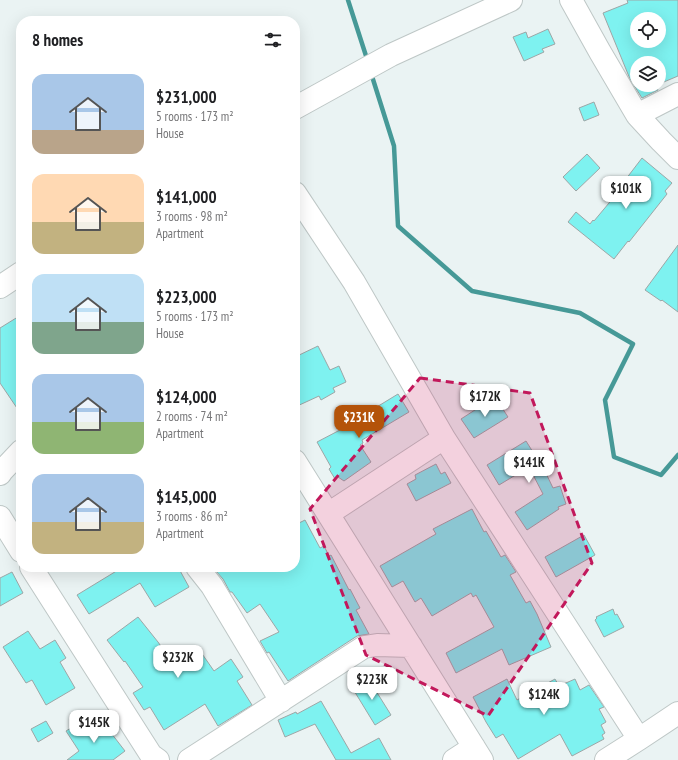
<!DOCTYPE html>
<html lang="en">
<head>
<meta charset="utf-8">
<style>
	body { margin:0; font-family:"PT Sans Narrow",sans-serif; background:#f2f2f2; color:#202124; height:100vh; display:flex; flex-direction:column; font-size:15px; white-space:nowrap }
	* { box-sizing:border-box; margin:0 }
	p { font-size:13px; color:#757577 }
	.icon { flex:none; width:22px; height:22px; fill:none; stroke:currentColor; stroke-width:2; stroke-linecap:round; stroke-linejoin:round }
	.map { position:relative; flex:1; overflow:hidden }
	.details { position:absolute; left:16px; top:16px; width:284px; height:556px; display:flex; flex-direction:column; background:#fff; border-radius:16px; box-shadow:0 4px 16px #0002 }
	.details>* { flex:none }
	.controls { position:absolute; left:630px; top:12px; display:grid; gap:8px }
	.controls a { display:grid; place-items:center; width:36px; height:36px; border-radius:50%; background:#fff; box-shadow:0 4px 16px #0002; font-size:20px }
	.price { position:absolute; translate:-50% -34px; padding:0 9px; border-radius:8px; background:#fff; color:#222; font-size:13px; line-height:26px; filter:drop-shadow(0 1px 2px #0008) }
	.price::after { content:''; position:absolute; left:50%; top:24px; width:12px; height:9px; margin-left:-6px; background:inherit; clip-path:polygon(0 0,100% 0,50% 100%) }
	.price.on { background:#b45309; color:#fff }
	ul { padding:0; list-style:none }
	li { display:flex; align-items:center; gap:12px; height:100px; padding:0 16px }
	li span { display:grid; place-items:center; flex:none; width:112px; height:80px; border-radius:12px; color:#555 }
	li>.icon { margin-inline-start:auto }
	span .icon { width:48px; height:48px; fill:#fffc; stroke-width:1 }
	li b { font-size:17px }
	h2 { display:flex; justify-content:space-between; align-items:center; height:48px; padding:0 16px; font-size:17px }
	.map>svg:first-child { display:block }
	.lines { fill:none; stroke-linecap:round; stroke-linejoin:round }
	.stream { stroke:#469997; stroke-width:4.5 }
	.building { fill:#7ef2f0; stroke:#9da6a6; fill-rule:evenodd }
	.minor-casing { stroke:#bec7c6; stroke-width:24 }
	.minor { stroke:#fff; stroke-width:22 }
	.marked { fill:#c2185b; fill-opacity:0.2; stroke:#c2185b; stroke-width:3; stroke-dasharray:8 5; stroke-linejoin:round }
</style>
</head>
<body>
<div class="map">
<svg width="678" height="760" viewBox="0 0 678 760">
	<rect width="100%" height="100%" fill="#eaf3f3"/>
	<g class="lines">
		<path class="stream" d="M348,0L368,62
			M371,73L394,146L398,226L472,291L580,313L633,344L605,400L614,457L661,475L678,455"/>
	</g>
	<path class="building" d="M627,0H678V76L659,84V63H637V85H656L658,90L642,98L630,79L603,13L628,3ZM637,19H659V41H637Z
		M548,29L555,44L542,49L544,52L524,61L513,37L526,32L528,38Z
		M594,102L599,115L584,121L579,108Z
		M587,154L600,168L576,191L563,177Z
		M642,158L672,183L665,191L667,194L629,242L628,241L614,259L568,222L576,212L590,224L593,220L594,221L614,197H613L629,175Z
		M678,245V312L662,300L661,301L645,290Z
		M21,315V414L0,383V328Z
		M318,346L330,370L339,366L346,382L333,388L335,392L321,400L319,396L295,407V357Z
		M398,394L409,412L362,440L363,443L360,445L371,462L344,481L338,477L335,479L329,469L331,467L317,442L363,418L362,416Z
		M495,397L508,417L474,438L461,419Z
		M526,441L541,465H542L553,488L560,486L566,504L558,507L559,509L527,530L515,512L543,494L529,467L499,485L487,465Z
		M436,464L441,474L445,472L451,483L416,501L407,484L416,479L415,475Z
		M472,509L484,532L486,531L501,557L505,555L516,572L510,575L526,603L530,601L537,614L551,647L509,665L502,649L456,673L446,653L494,627L476,595L473,597L471,593L432,616L421,598L415,602L403,581L392,587L380,566L436,534L433,529Z
		M305,520L320,548L324,546L329,556L331,555L349,590L350,589L360,608L356,610L369,634L357,636L288,681L269,652L267,653L260,641L279,632L260,604L247,613L232,592H230L223,579L216,571L222,567H295V525Z
		M584,535L595,555L556,577L545,557Z
		M123,567H178L189,587L155,607L140,583L89,614L77,595Z
		M12,572L23,593L0,606V578Z
		M613,609L615,615L617,614L624,627L604,637L595,620L597,618L596,617Z
		M138,617L158,642L174,665L198,648L214,671L231,659L243,677L237,681L252,705L218,726L205,704L164,730L150,707L144,710L133,693L143,687L125,661L124,662L107,640Z
		M28,631L40,649L55,640L66,658L60,662L75,688L46,705L32,680L26,683L3,647Z
		M373,677L380,688L376,691L391,715L375,725L353,689Z
		M507,679L517,700L555,679L559,686L575,679L580,690L589,685L604,707L599,709L606,722L601,725L605,733L602,735L604,739L572,756L560,734L518,759L503,734L496,738L486,722L473,697Z
		M321,701L351,753L379,738L391,760H336L315,724L285,737L278,720L296,712L297,714Z
		M84,720L96,738L108,729L125,751L113,760H67L79,751L66,731Z
		M46,721L53,733L38,742L31,729Z"/>
	<g class="lines">
		<defs>
			<path id="minor" d="M571,0L600,52L637,115L678,94
				M295,108L391,55L511,0
				M637,115L661,141L678,158
				M295,193L354,282L444,438L639,739
				M0,287L21,273
				M295,461L482,760
				M0,474L2,471L21,451
				M328,514L444,438
				M0,517L21,551
				M31,567L151,755L158,760
				M197,567L212,586L281,701
				M189,760L364,647L377,645L411,646
				M454,760L474,747
				M606,760L639,739L678,713"/>
		</defs>
		<use href="#minor" class="minor-casing"/>
		<use href="#minor" class="minor"/>
	</g>
	<path class="marked" d="M420,378L530,393L592,563L488,716L366,655L310,509Z"/>
</svg>
<div class="controls">
<a><svg class="icon" aria-label="locate" viewBox="0 0 24 24"><circle cx="12" cy="12" r="6"/><path d="M12 2v4M12 18v4M2 12h4M18 12h4"/></svg></a>
<a><svg class="icon" aria-label="layers" viewBox="0 0 24 24"><path d="M12 4l9 5-9 5-9-5zM3 14l9 5 9-5"/></svg></a>
</div>
<b class="price" style="left:626px;top:210px">$101K</b>
<b class="price" style="left:485px;top:418px">$172K</b>
<b class="price on" style="left:359px;top:439px">$231K</b>
<b class="price" style="left:529px;top:484px">$141K</b>
<b class="price" style="left:178px;top:679px">$232K</b>
<b class="price" style="left:372px;top:701px">$223K</b>
<b class="price" style="left:544px;top:716px">$124K</b>
<b class="price" style="left:94px;top:744px">$145K</b>
<section class="details">
<h2>8 homes<svg class="icon" aria-label="filters" viewBox="0 0 24 24"><path d="M4 7h16M4 17h16"/><circle cx="9" cy="7" r="2"/><circle cx="15" cy="17" r="2"/></svg></h2>
<ul>
<li><span style="background:linear-gradient(#a9c7e8 70%,#b9a48a 0)"><svg class="icon" aria-label="home" viewBox="0 0 24 24"><path d="M3 11l9-7 9 7M6 9v11h12V9"/></svg></span><div><b>$231,000</b><p>5 rooms · 173 m²</p><p>House</p></div></li>
<li><span style="background:linear-gradient(#ffd9b3 60%,#c2b280 0)"><svg class="icon" aria-label="home" viewBox="0 0 24 24"><path d="M3 11l9-7 9 7M6 9v11h12V9"/></svg></span><div><b>$141,000</b><p>3 rooms · 98 m²</p><p>Apartment</p></div></li>
<li><span style="background:linear-gradient(#bfe0f5 60%,#7fa58c 0)"><svg class="icon" aria-label="home" viewBox="0 0 24 24"><path d="M3 11l9-7 9 7M6 9v11h12V9"/></svg></span><div><b>$223,000</b><p>5 rooms · 173 m²</p><p>House</p></div></li>
<li><span style="background:linear-gradient(#a9c7e8 60%,#8fb573 0)"><svg class="icon" aria-label="home" viewBox="0 0 24 24"><path d="M3 11l9-7 9 7M6 9v11h12V9"/></svg></span><div><b>$124,000</b><p>2 rooms · 74 m²</p><p>Apartment</p></div></li>
<li><span style="background:linear-gradient(#a9c7e8 60%,#c2b280 0)"><svg class="icon" aria-label="home" viewBox="0 0 24 24"><path d="M3 11l9-7 9 7M6 9v11h12V9"/></svg></span><div><b>$145,000</b><p>3 rooms · 86 m²</p><p>Apartment</p></div></li>
</ul>
</section>
</div>
</body>
</html>
